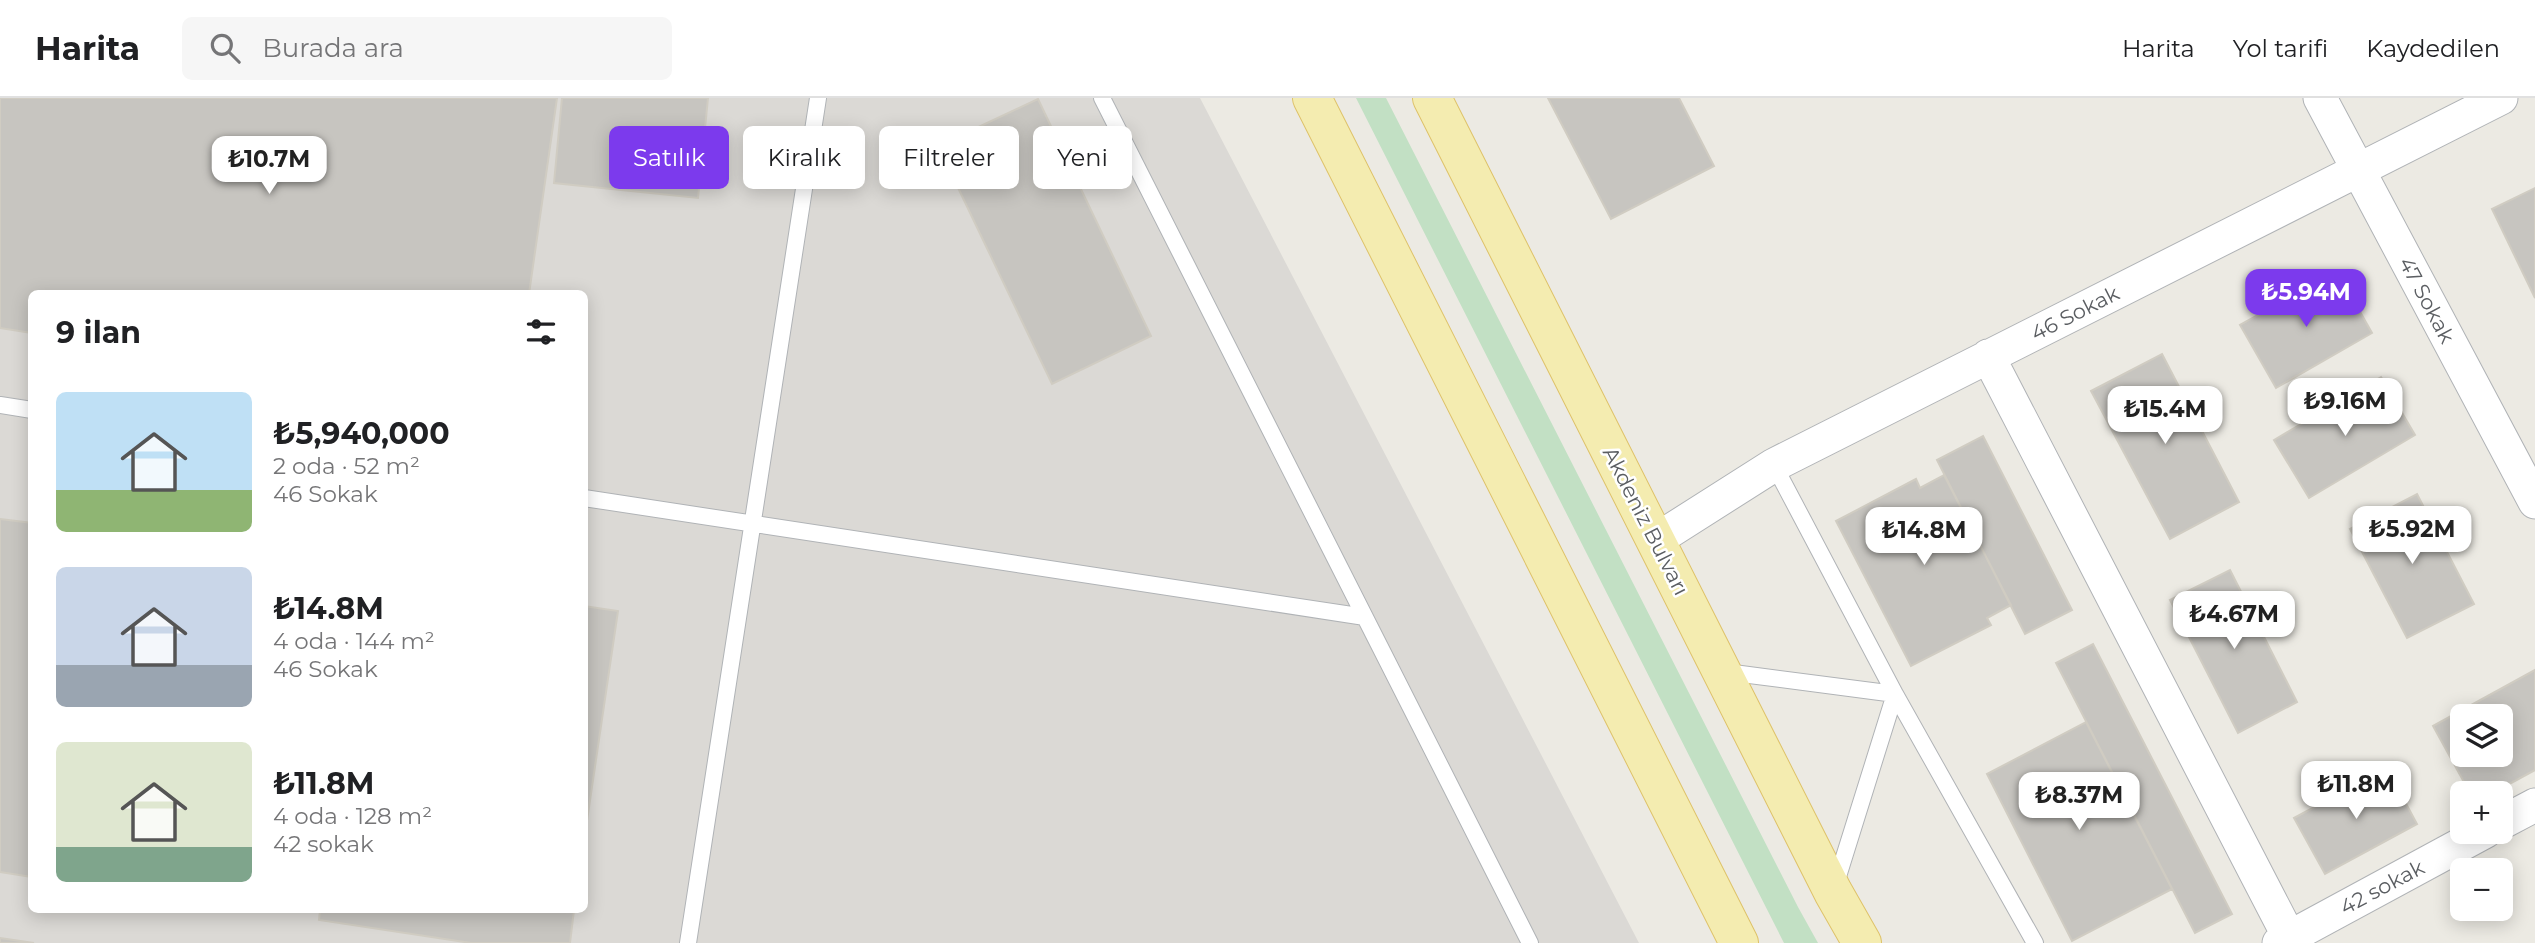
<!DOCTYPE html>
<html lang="tr">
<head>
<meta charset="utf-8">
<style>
	body { margin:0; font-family:Montserrat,sans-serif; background:#f6f6f6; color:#202124; height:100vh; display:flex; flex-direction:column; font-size:26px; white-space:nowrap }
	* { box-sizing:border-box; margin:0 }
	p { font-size:23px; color:#757577 }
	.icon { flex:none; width:38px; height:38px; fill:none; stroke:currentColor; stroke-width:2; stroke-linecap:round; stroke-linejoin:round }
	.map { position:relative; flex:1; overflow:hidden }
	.drawer { position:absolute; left:28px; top:192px; width:560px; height:623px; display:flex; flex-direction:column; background:#fff; border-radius:10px; box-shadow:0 4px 18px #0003 }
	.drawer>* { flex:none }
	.guide { position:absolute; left:609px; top:28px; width:665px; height:63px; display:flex; gap:14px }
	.buttons { position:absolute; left:2450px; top:606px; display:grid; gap:14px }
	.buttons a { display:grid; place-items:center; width:63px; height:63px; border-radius:10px; background:#fff; box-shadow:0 4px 18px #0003; font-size:35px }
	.price { position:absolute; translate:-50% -60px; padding:0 16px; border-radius:14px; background:#fff; color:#222; font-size:23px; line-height:46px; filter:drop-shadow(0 2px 4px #0008) }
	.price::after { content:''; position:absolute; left:50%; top:42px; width:21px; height:16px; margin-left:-10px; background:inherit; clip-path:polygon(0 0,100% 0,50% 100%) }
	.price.active { background:#7c3aed; color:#fff }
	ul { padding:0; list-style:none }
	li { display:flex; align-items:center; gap:21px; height:175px; padding:0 28px }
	li span { display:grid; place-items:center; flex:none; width:196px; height:140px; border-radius:10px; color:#555 }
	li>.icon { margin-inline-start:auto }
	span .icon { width:84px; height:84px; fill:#fffc; stroke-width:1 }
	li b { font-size:30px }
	h2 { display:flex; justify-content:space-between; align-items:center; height:84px; padding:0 28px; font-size:30px }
	.chip { padding:0 24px; border-radius:10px; background:#fff; box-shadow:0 4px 18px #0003; font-size:24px; line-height:63px }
	.chip.active { background:#7c3aed; color:#fff }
	header { display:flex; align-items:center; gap:42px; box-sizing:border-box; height:98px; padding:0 35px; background:#fff; border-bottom:2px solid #e0e0e0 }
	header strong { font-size:33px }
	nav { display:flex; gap:38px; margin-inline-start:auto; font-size:24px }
	.search { width:490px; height:63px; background:#f6f6f6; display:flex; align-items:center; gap:18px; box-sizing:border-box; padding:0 24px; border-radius:10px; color:#757577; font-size:26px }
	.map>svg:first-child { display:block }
	.industrial { fill:#dbd9d5; fill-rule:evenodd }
	.green { fill:#c2e0c4 }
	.building { fill:#c7c5c0; stroke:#d0ccc2; stroke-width:2; fill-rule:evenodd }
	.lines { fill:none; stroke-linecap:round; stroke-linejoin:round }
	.lane-casing { stroke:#b0b3b6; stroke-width:18 }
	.street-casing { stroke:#b0b3b6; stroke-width:35 }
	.primary-casing { stroke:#dec269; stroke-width:40 }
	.lane { stroke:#fff; stroke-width:16 }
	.street { stroke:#fff; stroke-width:33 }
	.primary { stroke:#f4ecb0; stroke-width:38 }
	.labels { text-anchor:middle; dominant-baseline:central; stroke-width:5; stroke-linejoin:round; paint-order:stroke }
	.street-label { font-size:21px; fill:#5b5e62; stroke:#fff }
</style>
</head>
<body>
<header>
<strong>Harita</strong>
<div class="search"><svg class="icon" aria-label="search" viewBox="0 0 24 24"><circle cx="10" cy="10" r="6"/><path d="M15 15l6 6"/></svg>Burada ara</div>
<nav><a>Harita</a><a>Yol tarifi</a><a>Kaydedilen</a></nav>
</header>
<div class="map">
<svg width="2535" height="845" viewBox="0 0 2535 845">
	<rect width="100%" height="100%" fill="#eceae3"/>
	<path class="industrial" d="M0,0H1200L1639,845H0ZM32,196H584V812H32Z"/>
	<path class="green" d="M1356,0H1386L1798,809L1818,845H1784Z"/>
	<path class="building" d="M0,0H557L529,196H32V235L0,230Z
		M562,0H708L698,100L554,85Z
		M1548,0H1679L1714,68L1611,121Z
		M1038,1L1151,238L1052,286L938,48Z
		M2535,90V200L2492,111Z
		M2337,173L2372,235L2276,290L2240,227Z
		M2162,256L2239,404L2170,441L2091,293Z
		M2381,279L2415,337L2309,400L2274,342Z
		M1983,338L2072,512L2025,536L1937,362Z
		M1944,377L2011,507L1987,520L1991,527L1911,568L1836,423L1916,381L1920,390Z
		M2417,396L2474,506L2407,540L2350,431Z
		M0,421L32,425V779L0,774Z
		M2230,472L2297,604L2238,635L2170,502Z
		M584,508L618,513L584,743Z
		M2093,546L2232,816L2195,835L2056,565Z
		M2535,572V672L2493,695H2470L2433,628ZM2462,618H2501V656H2462Z
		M2086,624L2172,791L2072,843L1987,676Z
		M2387,670L2417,726L2325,776L2294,720Z
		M320,812H574L570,845H471L319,822Z
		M0,840L34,845H0Z"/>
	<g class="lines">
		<defs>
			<path id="lane" d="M1102,0L1530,845
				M0,307L32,312
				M1774,367L1895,596L1835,788
				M584,400L1365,519
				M1726,574L1895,596L2035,845
				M688,845L818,0"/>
			<path id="street" d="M2320,0L2535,404
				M1988,258L2289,839
				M1656,442L1774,367L2501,0
				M2501,725L2535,707
				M2279,845L2486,733"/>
			<path id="primary" d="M1312,0L1739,845
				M1432,0L1833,794L1862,845"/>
		</defs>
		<use href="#lane" class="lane-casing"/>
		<use href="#street" class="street-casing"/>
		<use href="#primary" class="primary-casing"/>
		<use href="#lane" class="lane"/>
		<use href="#street" class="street"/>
		<use href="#primary" class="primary"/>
	</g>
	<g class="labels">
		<g class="street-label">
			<text transform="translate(2427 202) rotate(62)">47 Sokak</text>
			<text transform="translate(2075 215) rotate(-27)">46 Sokak</text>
			<text transform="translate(1646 423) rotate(63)">Akdeniz Bulvarı</text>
			<text transform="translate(2382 789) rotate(-28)">42 sokak</text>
		</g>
	</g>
</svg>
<div class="buttons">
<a><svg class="icon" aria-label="layers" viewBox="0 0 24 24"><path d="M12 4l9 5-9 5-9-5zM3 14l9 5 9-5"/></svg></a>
<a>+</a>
<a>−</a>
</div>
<b class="price" style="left:269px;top:98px">₺10.7M</b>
<b class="price active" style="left:2306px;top:231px">₺5.94M</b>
<b class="price" style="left:2345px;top:340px">₺9.16M</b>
<b class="price" style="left:2165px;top:348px">₺15.4M</b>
<b class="price" style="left:2412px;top:468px">₺5.92M</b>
<b class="price" style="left:1924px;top:469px">₺14.8M</b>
<b class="price" style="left:2234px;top:553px">₺4.67M</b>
<b class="price" style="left:2356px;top:723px">₺11.8M</b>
<b class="price" style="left:2079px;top:734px">₺8.37M</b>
<div class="guide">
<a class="chip active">Satılık</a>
<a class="chip">Kiralık</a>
<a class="chip">Filtreler</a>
<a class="chip">Yeni</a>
</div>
<section class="drawer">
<h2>9 ilan<svg class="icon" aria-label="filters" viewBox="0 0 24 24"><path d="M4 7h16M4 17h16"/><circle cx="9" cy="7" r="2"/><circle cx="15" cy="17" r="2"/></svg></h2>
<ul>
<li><span style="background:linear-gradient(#bfe0f5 70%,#8fb573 0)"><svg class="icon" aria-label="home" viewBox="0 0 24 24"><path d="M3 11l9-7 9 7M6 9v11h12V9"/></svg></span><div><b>₺5,940,000</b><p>2 oda · 52 m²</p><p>46 Sokak</p></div></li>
<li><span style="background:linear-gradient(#c9d6e8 70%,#9aa5b1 0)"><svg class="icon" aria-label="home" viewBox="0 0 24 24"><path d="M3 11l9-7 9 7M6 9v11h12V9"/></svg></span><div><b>₺14.8M</b><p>4 oda · 144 m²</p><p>46 Sokak</p></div></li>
<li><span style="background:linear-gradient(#dfe7d0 75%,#7fa58c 0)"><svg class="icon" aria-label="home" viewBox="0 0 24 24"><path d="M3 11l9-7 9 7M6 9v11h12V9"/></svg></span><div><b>₺11.8M</b><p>4 oda · 128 m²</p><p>42 sokak</p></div></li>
</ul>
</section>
</div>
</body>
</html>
